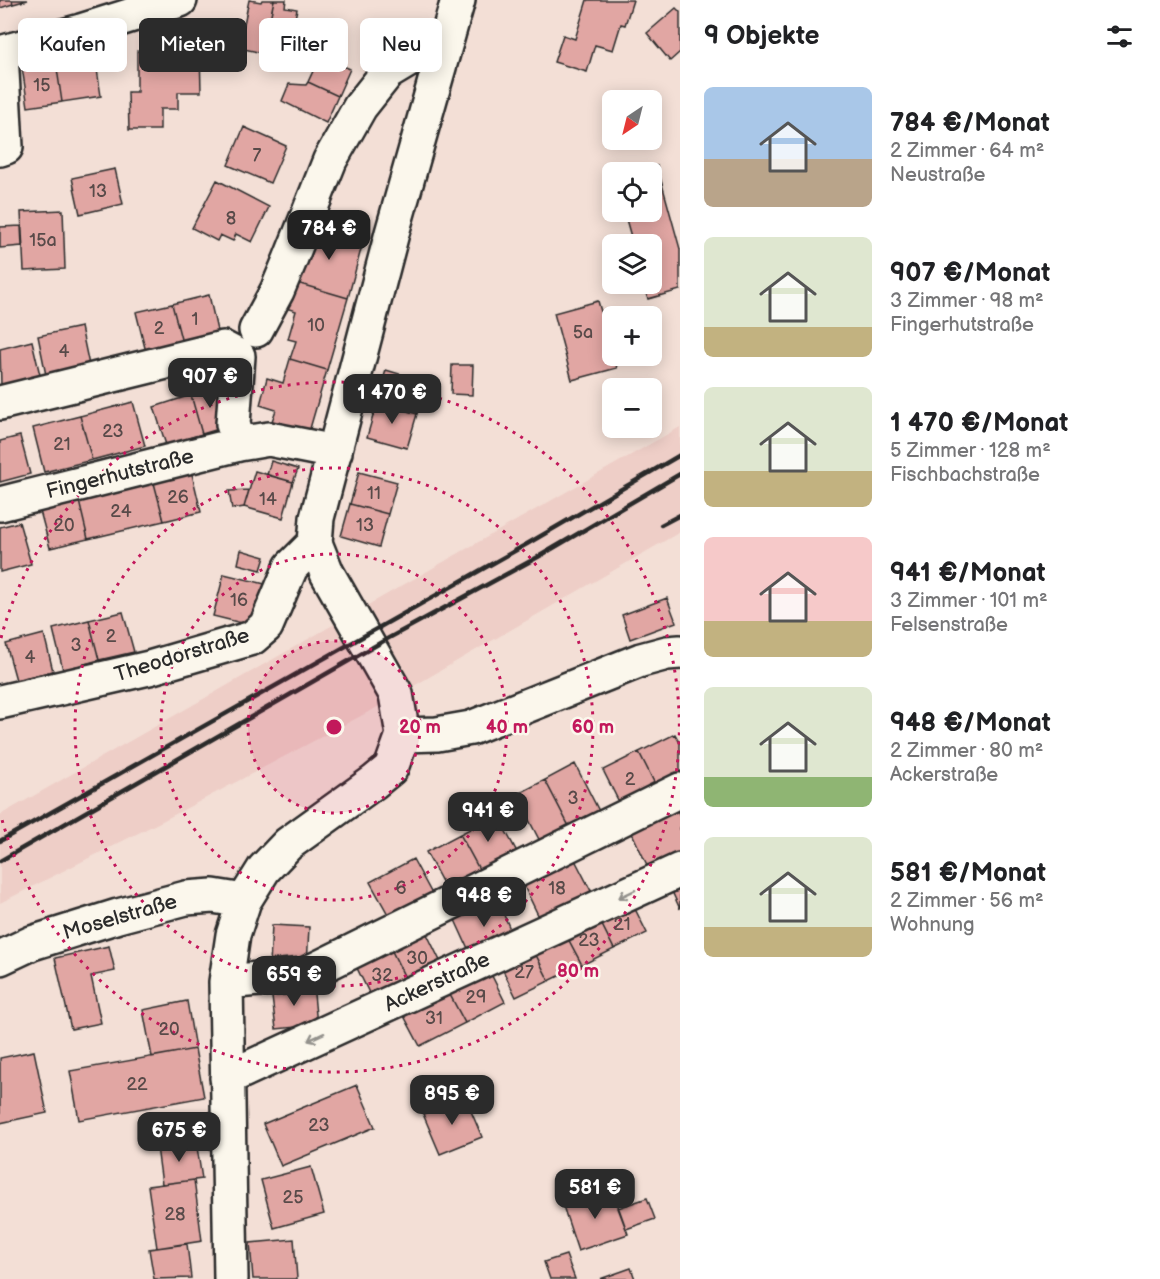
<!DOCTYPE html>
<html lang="de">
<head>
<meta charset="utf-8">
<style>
	body { margin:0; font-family:"Balsamiq Sans",sans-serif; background:#f2f2f2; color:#202124; height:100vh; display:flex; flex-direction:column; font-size:22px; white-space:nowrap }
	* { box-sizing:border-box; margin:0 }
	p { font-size:20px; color:#757577 }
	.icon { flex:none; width:33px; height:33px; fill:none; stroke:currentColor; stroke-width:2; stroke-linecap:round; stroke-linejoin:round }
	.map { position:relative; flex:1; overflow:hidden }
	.drawer { display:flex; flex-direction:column; background:#fff; width:480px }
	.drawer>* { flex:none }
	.hud { position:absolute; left:18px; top:18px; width:570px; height:54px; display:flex; gap:12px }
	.needle { width:39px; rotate:215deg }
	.controls { position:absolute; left:602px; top:90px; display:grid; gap:12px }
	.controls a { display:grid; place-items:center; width:60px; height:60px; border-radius:9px; background:#fff; box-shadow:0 3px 15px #0003; font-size:30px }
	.price { position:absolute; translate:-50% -51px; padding:0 14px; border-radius:12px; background:#2b2b2b; color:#fff; font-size:20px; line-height:39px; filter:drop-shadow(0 2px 3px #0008) }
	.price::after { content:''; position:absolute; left:50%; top:36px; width:18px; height:14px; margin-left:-9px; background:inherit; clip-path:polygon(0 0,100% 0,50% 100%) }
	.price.on { background:#222; color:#fff }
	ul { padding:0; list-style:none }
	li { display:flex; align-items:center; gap:18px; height:150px; padding:0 24px }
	li span { display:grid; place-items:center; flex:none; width:168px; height:120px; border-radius:9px; color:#555 }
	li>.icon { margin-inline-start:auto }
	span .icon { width:72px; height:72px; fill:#fffc; stroke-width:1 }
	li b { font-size:26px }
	h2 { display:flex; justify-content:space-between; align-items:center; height:72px; padding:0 24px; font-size:26px }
	.tag { padding:0 21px; border-radius:9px; background:#fff; box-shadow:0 3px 15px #0003; font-size:21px; line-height:54px }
	.tag.on { background:#2b2b2b; color:#fff }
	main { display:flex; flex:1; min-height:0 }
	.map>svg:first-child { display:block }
	.built { fill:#eecec7 }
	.building { fill:#e1a6a3; stroke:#2b2b2b; stroke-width:1.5 }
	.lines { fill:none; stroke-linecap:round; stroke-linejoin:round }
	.minor-casing { stroke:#2b2b2b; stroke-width:38 }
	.minor { stroke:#fbf7ec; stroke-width:33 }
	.rail { stroke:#2b2b2b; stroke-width:4.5 }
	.oneway { stroke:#93918c }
	.ring { fill:none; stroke:#c2185b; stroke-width:3; stroke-dasharray:3 6 }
	.labels { text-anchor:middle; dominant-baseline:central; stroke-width:5; stroke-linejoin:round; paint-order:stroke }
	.number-label { font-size:18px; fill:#584a49 }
	.street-label { font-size:21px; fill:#2b2b2b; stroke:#fbf7ec }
	.centre { fill:#c2185b; stroke:#fbf7ec; stroke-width:3 }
	.ring-label { font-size:18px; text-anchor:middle; font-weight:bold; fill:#c2185b; stroke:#fbf7ec; stroke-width:5; stroke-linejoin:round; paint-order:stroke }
</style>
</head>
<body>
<main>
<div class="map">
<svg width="680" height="1279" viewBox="0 0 680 1279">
	<rect width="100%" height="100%" fill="#f3dfd6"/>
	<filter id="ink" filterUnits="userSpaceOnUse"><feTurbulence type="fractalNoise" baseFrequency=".0167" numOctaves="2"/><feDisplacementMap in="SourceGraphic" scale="12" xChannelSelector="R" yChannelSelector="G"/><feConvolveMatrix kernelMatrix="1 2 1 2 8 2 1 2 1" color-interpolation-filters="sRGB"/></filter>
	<g filter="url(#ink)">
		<path class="built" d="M680,427V532L374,709L168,818L0,903V815Z"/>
		<path class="building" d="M0,0H12L13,4L0,8Z
			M12,0H28L13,4Z
			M249,0L261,2L262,0H274L263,53L239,48Z
			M274,0H286L285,7L297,9L286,59L263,53Z
			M587,0H633L625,25L621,24L613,50L595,45L587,72L554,62L563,35L575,39Z
			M676,8L680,12V52L670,61L647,33Z
			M291,38L302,41L297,67L285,65Z
			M137,51H200L201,92H178V109H160V130H129L128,92H137Z
			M95,56L101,96L62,102L56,62Z
			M320,56L350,69L338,96L308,82Z
			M56,62L62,102L28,107L22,67Z
			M308,82L338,96L326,123L282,101L289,84L306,85Z
			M244,127L286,146L270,183L228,165Z
			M657,166L680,249V290L648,299L644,284H651V244H633L624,212H651V172H633Z
			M115,169L123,204L80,214L72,178Z
			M217,180L269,207L252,242L236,234L233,241L220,235L217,241L192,228Z
			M63,210L65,269L24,271L21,212Z
			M314,224L364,238L348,298L290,281Z
			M21,226L22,246L0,248V227Z
			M290,281L348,298L327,370L290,359L296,341L288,339L296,311L282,307Z
			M209,295L218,335L182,343L172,304Z
			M598,301L617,368L572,380L554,313Z
			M172,304L182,343L146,352L136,312Z
			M81,327L89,365L46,375L38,336Z
			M32,341L40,375L1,385L0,349Z
			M290,359L327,370L309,432L272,421L276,410L260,405L267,378L283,383Z
			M452,365H473L472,395L451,394Z
			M386,370L426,382L417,414L377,402Z
			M224,386L222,428L202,434L191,395Z
			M191,395L202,434L166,445L154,407Z
			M133,402L145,446L92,460L80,416Z
			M377,402L417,414L407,448L367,437Z
			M80,416L92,460L44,472L33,428Z
			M20,436L30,474L0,482V441Z
			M271,461L298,469L293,482L267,475Z
			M255,471L293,482L283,518L244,507Z
			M359,472L397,482L388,514L350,504Z
			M192,474L201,512L164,521L154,483Z
			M154,483L164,521L88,539L79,501Z
			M249,490L244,507L232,509L229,491Z
			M79,501L88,539L50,548L40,511Z
			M350,504L388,514L379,547L341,536Z
			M19,522L31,564L0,572V527Z
			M241,550L265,557L261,570L238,564Z
			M224,574L265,584L254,626L213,616Z
			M667,598L676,622L630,639L622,615Z
			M123,612L134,652L99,660L89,620Z
			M89,620L99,660L63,670L53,629Z
			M44,634L53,671L16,680L6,644Z
			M675,734L680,743V776L657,788L639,752Z
			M639,752L657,788L621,806L603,770Z
			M575,764L602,817L572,832L545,780Z
			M545,780L572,832L543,847L516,795Z
			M677,810L680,816V852L648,867L631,831Z
			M497,815L517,852L480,871L460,834Z
			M460,834L480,871L446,889L426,852Z
			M574,858L592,893L540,919L523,884Z
			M413,859L432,894L389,916L370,882Z
			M680,882V909L670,887Z
			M630,899L647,933L614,949L597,915Z
			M498,901L513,936L471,955L455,920Z
			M597,915L614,949L582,965L564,931Z
			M272,925L309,927L307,966L270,964Z
			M564,931L582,965L549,981L532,947Z
			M426,932L443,967L408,984L391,949Z
			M109,946L115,971L91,976L101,1023L71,1029L55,958Z
			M532,947L549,981L516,997L499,962Z
			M391,949L408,984L373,1001L356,966Z
			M489,970L505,1002L465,1023L448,991Z
			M313,984L317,1025L276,1029L271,989Z
			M448,991L465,1023L420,1046L403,1014Z
			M187,1001L195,1049L152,1057L143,1010Z
			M195,1049L204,1097L79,1120L70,1071Z
			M34,1051L47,1113L0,1123V1058Z
			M357,1085L375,1127L281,1166L263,1124Z
			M465,1097L482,1137L440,1154L423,1114Z
			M196,1141L202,1179L162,1184L157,1147Z
			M311,1167L324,1214L274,1228L261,1180Z
			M194,1180L202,1241L157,1248L148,1186Z
			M612,1189L628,1234L578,1251L563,1206Z
			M647,1198L655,1219L626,1229L618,1208Z
			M294,1239L297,1279H253L250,1243Z
			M187,1244L191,1278L154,1279L149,1249Z
			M566,1255L575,1279H550L544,1262Z
			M631,1268L635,1279H600Z"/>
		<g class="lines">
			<defs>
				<path id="minor" d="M0,53L81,31L180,0
					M0,149L6,147L1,53
					M256,330L277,291L290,260L330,160L360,107L387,73L447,37
					M0,403L223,348L238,356L233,424L239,444
					M0,504L239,444L269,439L335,452
					M0,702L149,668L252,638L266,626L291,567L315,543
					M403,735L437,734L471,728L641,660L667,653L680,652
					M0,958L32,943L118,916L186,898L213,896L244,901
					M226,982L304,975L680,790
					M227,1078L680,870
					M231,1279L226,982L233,935L244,901L264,869L288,844L374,782L391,768L403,735L396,694L327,573L315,543L317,518L392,233L458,0"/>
			</defs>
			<use href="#minor" class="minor-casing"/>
			<use href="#minor" class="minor"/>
			<path class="rail" d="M661,525L680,515
				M0,841L527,544L680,455
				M0,861L387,639L538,557L680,474"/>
		</g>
		<defs><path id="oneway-shaft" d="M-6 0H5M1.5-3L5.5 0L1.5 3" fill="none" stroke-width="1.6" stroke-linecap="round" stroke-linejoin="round" transform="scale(1.5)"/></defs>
		<g class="oneway">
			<use href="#oneway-shaft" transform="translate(627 894) rotate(155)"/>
			<use href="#oneway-shaft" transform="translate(316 1037) rotate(155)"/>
		</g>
	</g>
	<circle cx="334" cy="727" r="86" fill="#c2185b" fill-opacity=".12"/>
	<g class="ring">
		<circle cx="334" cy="727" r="86"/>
		<circle cx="334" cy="727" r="173"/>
		<circle cx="334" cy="727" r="259"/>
		<path d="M1 638A345 345 0 1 1 1 816"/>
	</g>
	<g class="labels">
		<g class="number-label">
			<text x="42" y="85">15</text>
			<text x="257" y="155">7</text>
			<text x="98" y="191">13</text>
			<text x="231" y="218">8</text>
			<text x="43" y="240">15a</text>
			<text x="195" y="319">1</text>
			<text x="316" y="325">10</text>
			<text x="159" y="328">2</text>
			<text x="583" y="332">5a</text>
			<text x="64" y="351">4</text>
			<text x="113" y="431">23</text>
			<text x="62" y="444">21</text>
			<text x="374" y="493">11</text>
			<text x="178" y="497">26</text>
			<text x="268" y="499">14</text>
			<text x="121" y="511">24</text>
			<text x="64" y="525">20</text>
			<text x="365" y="525">13</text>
			<text x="239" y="600">16</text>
			<text x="111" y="636">2</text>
			<text x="76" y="645">3</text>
			<text x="30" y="657">4</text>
			<text x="630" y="779">2</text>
			<text x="573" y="798">3</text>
			<text x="401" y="888">6</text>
			<text x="557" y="888">18</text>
			<text x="622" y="924">21</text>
			<text x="589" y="940">23</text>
			<text x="417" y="958">30</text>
			<text x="524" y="972">27</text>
			<text x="382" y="975">32</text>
			<text x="476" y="997">29</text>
			<text x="434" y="1018">31</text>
			<text x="169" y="1029">20</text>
			<text x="137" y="1084">22</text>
			<text x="319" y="1125">23</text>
			<text x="293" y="1197">25</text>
			<text x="175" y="1214">28</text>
		</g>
		<g class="street-label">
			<text transform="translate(120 474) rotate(-14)">Fingerhutstraße</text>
			<text transform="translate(182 655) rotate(-17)">Theodorstraße</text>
			<text transform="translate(120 917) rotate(-16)">Moselstraße</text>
			<text transform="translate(437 982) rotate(-25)">Ackerstraße</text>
		</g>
	</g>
	<circle cx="334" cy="727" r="9" class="centre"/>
	<g class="ring-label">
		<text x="420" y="733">20 m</text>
		<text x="507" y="733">40 m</text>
		<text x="593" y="733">60 m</text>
		<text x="578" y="977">80 m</text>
	</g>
</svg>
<div class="controls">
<a><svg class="needle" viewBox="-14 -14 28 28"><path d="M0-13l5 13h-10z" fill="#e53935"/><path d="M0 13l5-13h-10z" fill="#757577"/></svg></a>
<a><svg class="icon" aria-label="locate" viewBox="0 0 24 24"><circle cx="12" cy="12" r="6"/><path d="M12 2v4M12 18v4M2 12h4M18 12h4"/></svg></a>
<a><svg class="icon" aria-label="layers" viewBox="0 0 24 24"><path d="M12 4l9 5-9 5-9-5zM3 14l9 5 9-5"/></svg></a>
<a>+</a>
<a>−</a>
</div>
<b class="price on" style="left:329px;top:261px">784 €</b>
<b class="price" style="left:210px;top:409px">907 €</b>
<b class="price" style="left:392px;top:425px">1 470 €</b>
<b class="price" style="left:488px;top:843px">941 €</b>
<b class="price" style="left:484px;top:928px">948 €</b>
<b class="price" style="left:294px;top:1007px">659 €</b>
<b class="price" style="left:452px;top:1126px">895 €</b>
<b class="price" style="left:179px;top:1163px">675 €</b>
<b class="price" style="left:595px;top:1220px">581 €</b>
<div class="hud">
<a class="tag">Kaufen</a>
<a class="tag on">Mieten</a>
<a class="tag">Filter</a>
<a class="tag">Neu</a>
</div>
</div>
<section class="drawer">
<h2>9 Objekte<svg class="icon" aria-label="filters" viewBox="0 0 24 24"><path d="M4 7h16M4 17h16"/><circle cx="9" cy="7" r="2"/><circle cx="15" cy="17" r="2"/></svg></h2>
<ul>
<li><span style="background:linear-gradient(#a9c7e8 60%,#b9a48a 0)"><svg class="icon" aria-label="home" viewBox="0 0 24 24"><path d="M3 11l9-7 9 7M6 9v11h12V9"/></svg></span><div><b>784 €/Monat</b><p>2 Zimmer · 64 m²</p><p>Neustraße</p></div></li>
<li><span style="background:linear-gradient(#dfe7d0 75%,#c2b280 0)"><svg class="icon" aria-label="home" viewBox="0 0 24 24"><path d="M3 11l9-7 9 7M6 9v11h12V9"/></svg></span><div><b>907 €/Monat</b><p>3 Zimmer · 98 m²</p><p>Fingerhutstraße</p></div></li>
<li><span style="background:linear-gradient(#dfe7d0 70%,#c2b280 0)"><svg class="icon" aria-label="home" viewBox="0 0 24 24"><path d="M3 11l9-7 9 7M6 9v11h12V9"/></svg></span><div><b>1 470 €/Monat</b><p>5 Zimmer · 128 m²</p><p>Fischbachstraße</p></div></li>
<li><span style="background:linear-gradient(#f6c9c9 70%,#c2b280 0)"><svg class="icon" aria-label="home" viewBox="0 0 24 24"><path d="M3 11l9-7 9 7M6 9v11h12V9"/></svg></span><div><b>941 €/Monat</b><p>3 Zimmer · 101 m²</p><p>Felsenstraße</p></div></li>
<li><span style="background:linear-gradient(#dfe7d0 75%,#8fb573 0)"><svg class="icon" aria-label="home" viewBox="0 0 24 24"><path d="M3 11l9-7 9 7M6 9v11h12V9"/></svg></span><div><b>948 €/Monat</b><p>2 Zimmer · 80 m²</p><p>Ackerstraße</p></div></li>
<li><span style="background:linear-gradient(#dfe7d0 75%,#c2b280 0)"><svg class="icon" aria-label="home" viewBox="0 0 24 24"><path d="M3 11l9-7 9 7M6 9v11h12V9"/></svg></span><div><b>581 €/Monat</b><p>2 Zimmer · 56 m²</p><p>Wohnung</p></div></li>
</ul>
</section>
</main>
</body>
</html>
